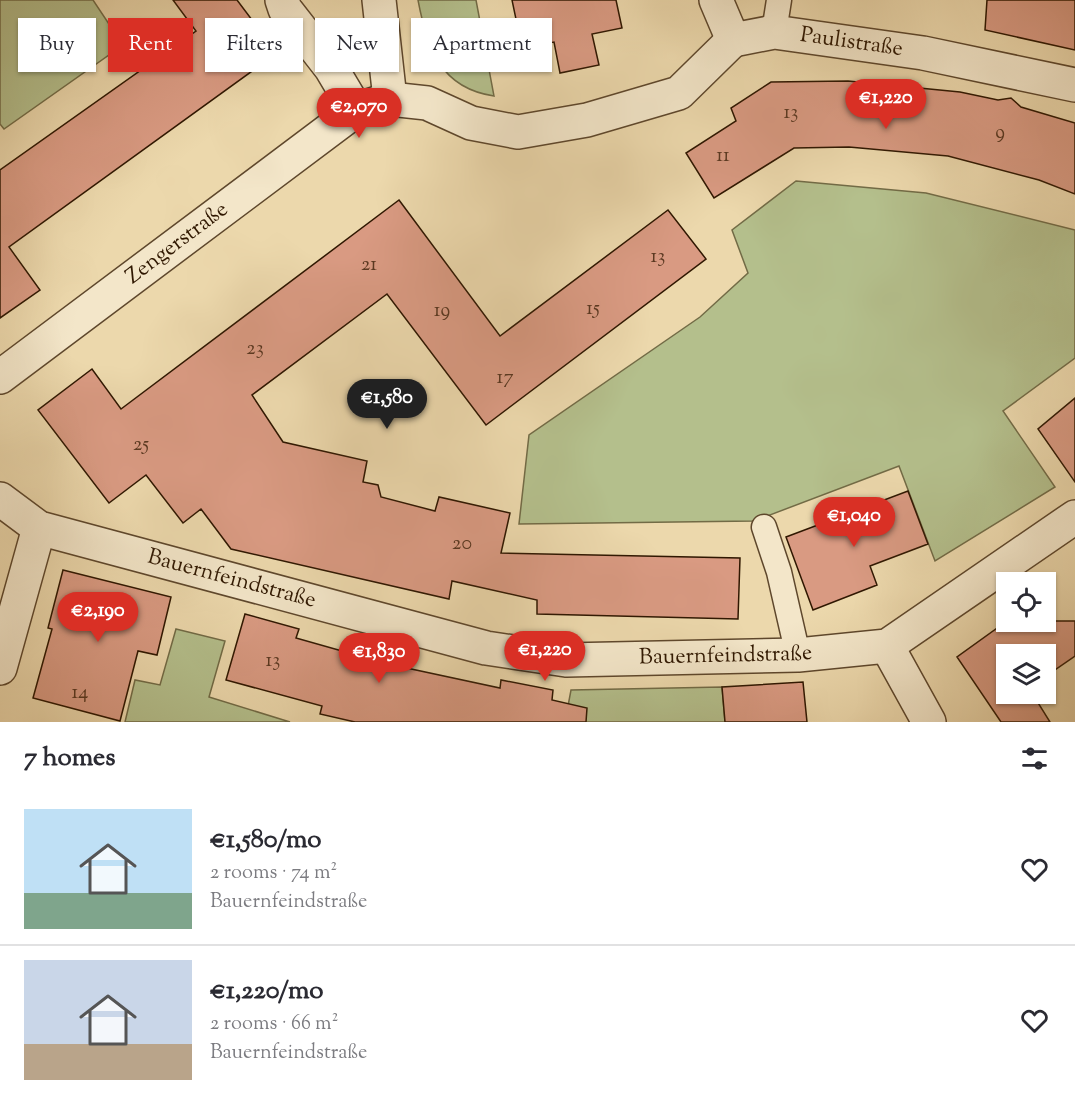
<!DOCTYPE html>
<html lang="en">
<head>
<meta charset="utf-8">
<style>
	body { margin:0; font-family:"Sorts Mill Goudy",serif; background:#f2f2f3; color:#2b2b33; height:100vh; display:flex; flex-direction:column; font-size:22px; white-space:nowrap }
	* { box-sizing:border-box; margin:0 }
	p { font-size:20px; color:#7c7c81 }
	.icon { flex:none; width:33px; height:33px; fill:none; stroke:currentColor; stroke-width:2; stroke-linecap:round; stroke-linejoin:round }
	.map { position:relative; height:722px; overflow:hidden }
	.sheet { display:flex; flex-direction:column; background:#fff; flex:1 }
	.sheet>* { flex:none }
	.guide { position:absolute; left:18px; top:18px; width:600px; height:54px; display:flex; gap:12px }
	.tools { position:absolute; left:996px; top:572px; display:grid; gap:12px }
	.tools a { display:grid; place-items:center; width:60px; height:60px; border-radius:0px; background:#fff; box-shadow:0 2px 4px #0004; font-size:30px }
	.price { position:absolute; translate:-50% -51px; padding:0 14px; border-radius:21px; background:#d93025; color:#fff; font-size:20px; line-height:39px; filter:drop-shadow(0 2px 3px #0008) }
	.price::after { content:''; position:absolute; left:50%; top:36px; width:18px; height:14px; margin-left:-9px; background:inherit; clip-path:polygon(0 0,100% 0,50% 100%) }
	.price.current { background:#222; color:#fff }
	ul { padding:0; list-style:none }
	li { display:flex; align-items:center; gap:18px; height:150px; padding:0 24px }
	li+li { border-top:2px solid #e1e1e2 }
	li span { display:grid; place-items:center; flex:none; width:168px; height:120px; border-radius:0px; color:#555 }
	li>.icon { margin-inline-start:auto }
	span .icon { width:72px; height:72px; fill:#fffc; stroke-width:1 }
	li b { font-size:26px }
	h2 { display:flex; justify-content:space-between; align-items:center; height:72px; padding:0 24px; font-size:26px }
	.tag { padding:0 21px; border-radius:0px; background:#fff; box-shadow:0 2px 4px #0004; font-size:21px; line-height:54px }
	.tag.current { background:#d93025; color:#fff }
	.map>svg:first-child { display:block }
	.green { fill:#b4bf8c; stroke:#726b46; stroke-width:1.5 }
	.building { fill:#d99a82; stroke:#2f1701; stroke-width:1.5 }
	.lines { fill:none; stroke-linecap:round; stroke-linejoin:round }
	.service-casing { stroke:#5e472c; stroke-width:27 }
	.minor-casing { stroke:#5e472c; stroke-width:36 }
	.service { stroke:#f3e6c9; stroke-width:24 }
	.minor { stroke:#f3e6c9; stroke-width:33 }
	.labels { text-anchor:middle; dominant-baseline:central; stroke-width:4.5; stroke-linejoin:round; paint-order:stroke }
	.number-label { font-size:20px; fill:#5a3821 }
	.street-label { font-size:22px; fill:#2f1701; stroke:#f3e6c9 }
</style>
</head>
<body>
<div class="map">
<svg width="1075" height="722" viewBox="0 0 1075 722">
	<rect width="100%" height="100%" fill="#ecd8ac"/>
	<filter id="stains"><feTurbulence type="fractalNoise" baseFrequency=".00333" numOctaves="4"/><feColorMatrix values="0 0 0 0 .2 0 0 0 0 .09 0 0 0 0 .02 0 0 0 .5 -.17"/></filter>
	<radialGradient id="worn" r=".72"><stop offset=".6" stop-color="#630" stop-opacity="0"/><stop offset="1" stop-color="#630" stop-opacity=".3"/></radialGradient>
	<path class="green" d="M0,0H93L123,45L4,129L0,124Z
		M418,0H476L494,96C440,88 427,48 418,0Z
		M796,181L926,193L1075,230V358L1003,411L1055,487L935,561L899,466L754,521L519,524L529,435L700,317L748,273L732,230Z
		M176,629L225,641L209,697L290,722H125L135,680L160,685Z
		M722,687L725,722H565L571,690Z"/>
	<path class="building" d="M173,0H237L277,53L9,247L40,290L0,318V170L196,31Z
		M512,0H616L622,28L592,34L599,65L560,73L554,42L522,48Z
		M987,0H1075V50L985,30Z
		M848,81L960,92L998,100L1011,98L1021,107L1075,123V194L1039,180L948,156L849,147L794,148L714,198L686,153L736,121L731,108L771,82Z
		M399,200L500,336L668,210L706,259L486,425L387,294L252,395L283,442L367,461L363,482L378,485L381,497L435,511L439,497L510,513L501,553L740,558L738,619L537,614V600L452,581L449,599L231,549L201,509L183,523L146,475L109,503L38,410L92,369L121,409Z
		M1075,398V482L1038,429Z
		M908,491L928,544L870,566L877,585L813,610L786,537Z
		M63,570L171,597L157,655L138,651L120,721L33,698L52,629L48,628Z
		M245,614L299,629L296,638L388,664L500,688L501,680L553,690L552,700L587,708L586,722H355L320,714L322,706L226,680Z
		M1007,621H1075V656L1046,676V654H1006V693H1032L1050,722H1001L957,657Z
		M803,682L807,722H725L722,687Z"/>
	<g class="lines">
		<defs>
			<path id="service" d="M774,32L779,0
				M764,527L779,572L798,655"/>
			<g id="minor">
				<path d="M282,0L285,9L331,68L356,110"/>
				<path d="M379,0L390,99"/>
				<path d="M716,0L733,40"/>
				<path id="s1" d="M733,40L774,32L923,53L1075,85"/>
				<path id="s2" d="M0,377L356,110L390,99L427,103L471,123L518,132L587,120L679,93L733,40"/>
				<path id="s3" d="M0,499L39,528L486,648L566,660L798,655L887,646L1075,517"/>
				<path d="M887,646L929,722"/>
				<path d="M0,668L39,528"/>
			</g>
		</defs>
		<use href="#service" class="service-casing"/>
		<use href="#minor" class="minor-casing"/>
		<use href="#service" class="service"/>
		<use href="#minor" class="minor"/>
	</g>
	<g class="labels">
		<g class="number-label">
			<text x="791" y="113">13</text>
			<text x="1000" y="133">9</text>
			<text x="723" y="156">11</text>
			<text x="658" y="257">13</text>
			<text x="369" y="265">21</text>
			<text x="593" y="309">15</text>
			<text x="442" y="311">19</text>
			<text x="255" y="349">23</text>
			<text x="505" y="378">17</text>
			<text x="141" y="445">25</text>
			<text x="462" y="544">20</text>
			<text x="273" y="661">13</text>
			<text x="80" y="693">14</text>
		</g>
		<g class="street-label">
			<text stroke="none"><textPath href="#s1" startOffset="120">Paulistraße</textPath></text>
			<text stroke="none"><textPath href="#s2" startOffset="222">Zengerstraße</textPath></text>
			<text stroke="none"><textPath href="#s3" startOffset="248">Bauernfeindstraße</textPath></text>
			<text stroke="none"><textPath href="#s3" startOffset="752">Bauernfeindstraße</textPath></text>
		</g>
	</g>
	<rect width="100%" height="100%" filter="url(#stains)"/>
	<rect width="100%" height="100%" fill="url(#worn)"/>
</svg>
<div class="tools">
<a><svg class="icon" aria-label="locate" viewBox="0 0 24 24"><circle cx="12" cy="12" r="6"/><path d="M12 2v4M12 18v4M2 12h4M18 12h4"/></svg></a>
<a><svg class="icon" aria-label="layers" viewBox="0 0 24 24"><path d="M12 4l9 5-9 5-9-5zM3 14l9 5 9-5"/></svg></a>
</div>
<b class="price" style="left:886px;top:130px">€1,220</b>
<b class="price" style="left:359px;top:139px">€2,070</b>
<b class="price current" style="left:387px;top:430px">€1,580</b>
<b class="price" style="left:854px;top:548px">€1,040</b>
<b class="price" style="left:98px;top:643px">€2,190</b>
<b class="price" style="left:545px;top:682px">€1,220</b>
<b class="price" style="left:379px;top:684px">€1,830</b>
<div class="guide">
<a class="tag">Buy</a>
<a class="tag current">Rent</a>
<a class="tag">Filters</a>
<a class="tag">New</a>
<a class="tag">Apartment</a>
</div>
</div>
<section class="sheet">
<h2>7 homes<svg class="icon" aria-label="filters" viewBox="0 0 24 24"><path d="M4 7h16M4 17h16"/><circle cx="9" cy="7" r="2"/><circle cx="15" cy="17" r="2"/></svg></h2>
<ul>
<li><span style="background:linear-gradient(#bfe0f5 70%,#7fa58c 0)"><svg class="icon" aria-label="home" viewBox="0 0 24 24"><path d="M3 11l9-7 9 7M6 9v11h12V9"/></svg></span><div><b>€1,580/mo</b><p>2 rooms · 74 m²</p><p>Bauernfeindstraße</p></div><svg class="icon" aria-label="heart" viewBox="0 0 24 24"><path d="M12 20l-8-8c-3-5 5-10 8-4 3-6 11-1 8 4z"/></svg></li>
<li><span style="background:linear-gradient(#c9d6e8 70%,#b9a48a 0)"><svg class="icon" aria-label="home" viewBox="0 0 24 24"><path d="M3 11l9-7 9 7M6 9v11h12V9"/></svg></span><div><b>€1,220/mo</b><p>2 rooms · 66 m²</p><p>Bauernfeindstraße</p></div><svg class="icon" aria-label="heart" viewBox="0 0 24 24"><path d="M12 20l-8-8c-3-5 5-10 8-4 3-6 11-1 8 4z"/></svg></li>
</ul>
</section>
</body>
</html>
